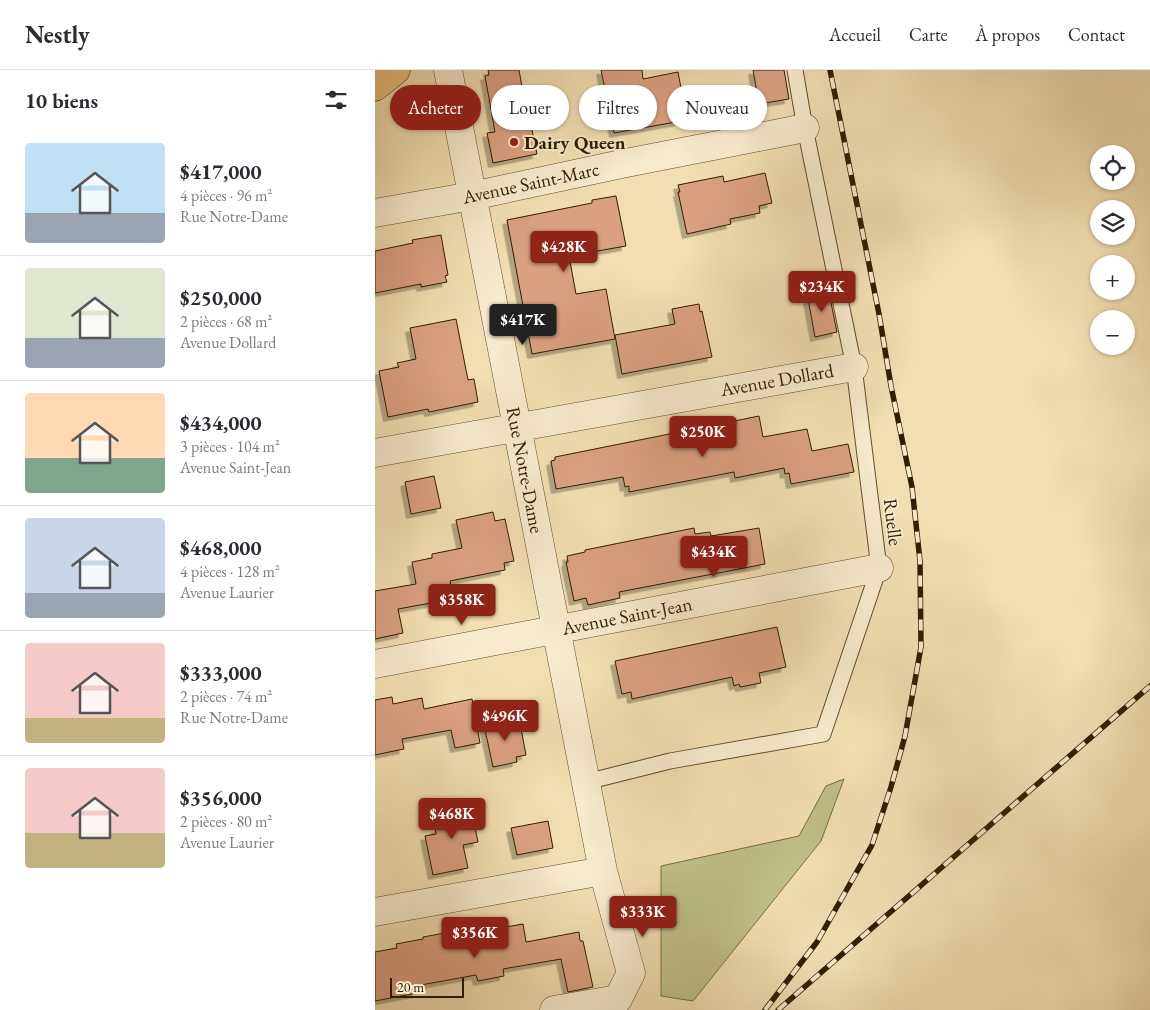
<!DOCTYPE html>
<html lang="fr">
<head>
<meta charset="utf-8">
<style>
	body { margin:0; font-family:"EB Garamond",serif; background:#f2f2f3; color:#2b2b33; height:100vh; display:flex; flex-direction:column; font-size:19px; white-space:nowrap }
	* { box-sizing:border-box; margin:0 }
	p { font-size:16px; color:#7c7c81 }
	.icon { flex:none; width:28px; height:28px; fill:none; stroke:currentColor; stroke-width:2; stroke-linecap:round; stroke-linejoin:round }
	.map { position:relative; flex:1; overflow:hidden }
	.side { display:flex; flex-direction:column; background:#fff; width:375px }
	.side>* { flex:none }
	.top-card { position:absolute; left:15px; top:15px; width:475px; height:45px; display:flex; gap:10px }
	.tools { position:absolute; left:715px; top:75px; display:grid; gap:10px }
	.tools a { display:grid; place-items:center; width:45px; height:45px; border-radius:50%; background:#fff; box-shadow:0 1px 4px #0004; font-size:25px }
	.scale { position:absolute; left:15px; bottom:12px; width:74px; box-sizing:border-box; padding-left:5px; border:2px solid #311c00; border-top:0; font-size:14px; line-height:18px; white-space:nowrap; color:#311c00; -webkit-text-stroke:4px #f7eacd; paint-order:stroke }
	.price { position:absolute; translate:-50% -42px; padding:0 11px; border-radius:5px; background:#8f2418; color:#fff; font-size:16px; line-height:32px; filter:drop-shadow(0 1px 2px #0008) }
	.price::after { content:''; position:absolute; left:50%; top:30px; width:15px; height:11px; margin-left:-8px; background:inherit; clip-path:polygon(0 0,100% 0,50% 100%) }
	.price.active { background:#222; color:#fff }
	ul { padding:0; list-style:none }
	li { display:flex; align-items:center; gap:15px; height:125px; padding:0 25px }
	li+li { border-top:1px solid #e1e1e2 }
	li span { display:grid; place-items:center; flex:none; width:140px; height:100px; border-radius:5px; color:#555 }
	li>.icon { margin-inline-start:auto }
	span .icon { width:60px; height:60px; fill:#fffc; stroke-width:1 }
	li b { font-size:21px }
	h2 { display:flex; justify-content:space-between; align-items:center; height:60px; padding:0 25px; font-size:21px }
	.pill { padding:0 18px; border-radius:22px; background:#fff; box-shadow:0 1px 4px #0004; font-size:18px; line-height:45px }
	.pill.active { background:#8f2418; color:#fff }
	header { display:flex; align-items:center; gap:30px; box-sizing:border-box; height:70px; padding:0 25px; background:#fff; border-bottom:1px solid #e1e1e2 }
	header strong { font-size:24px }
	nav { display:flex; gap:28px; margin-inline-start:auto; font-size:18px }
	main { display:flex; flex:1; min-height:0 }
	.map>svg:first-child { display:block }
	.green { fill:#bfc089; stroke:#786e44 }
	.building { fill:#daa082; stroke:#311c00; filter:url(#shadow) }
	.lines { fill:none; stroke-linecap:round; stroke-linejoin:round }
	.service-casing { stroke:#614c2c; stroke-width:17 }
	.minor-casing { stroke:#614c2c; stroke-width:29 }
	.primary-casing { stroke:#311c00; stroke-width:29 }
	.service { stroke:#f7eacd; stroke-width:15 }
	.minor { stroke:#f7eacd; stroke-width:28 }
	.primary { stroke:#e9bf79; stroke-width:28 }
	.rail-casing { stroke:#311c00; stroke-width:5.5 }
	.rail { stroke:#f7eacd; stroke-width:4; stroke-dasharray:11; stroke-linecap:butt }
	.poi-dot { fill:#8f2418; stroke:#f7eacd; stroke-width:2 }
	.labels { text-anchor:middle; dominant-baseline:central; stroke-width:4; stroke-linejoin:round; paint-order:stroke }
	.poi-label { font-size:19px; font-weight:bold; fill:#311c00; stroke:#f7eacd; text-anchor:start }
	.street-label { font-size:19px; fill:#311c00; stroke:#f7eacd }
</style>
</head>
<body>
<header>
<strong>Nestly</strong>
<nav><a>Accueil</a><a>Carte</a><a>À propos</a><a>Contact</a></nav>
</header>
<main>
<section class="side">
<h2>10 biens<svg class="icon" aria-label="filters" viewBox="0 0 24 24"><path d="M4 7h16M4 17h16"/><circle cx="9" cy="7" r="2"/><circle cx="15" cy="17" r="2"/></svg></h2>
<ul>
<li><span style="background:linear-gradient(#bfe0f5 70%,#9aa5b1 0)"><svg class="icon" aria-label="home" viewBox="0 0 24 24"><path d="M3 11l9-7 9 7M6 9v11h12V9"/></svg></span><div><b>$417,000</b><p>4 pièces · 96 m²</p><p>Rue Notre-Dame</p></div></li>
<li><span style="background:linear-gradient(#dfe7d0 70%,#9aa5b1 0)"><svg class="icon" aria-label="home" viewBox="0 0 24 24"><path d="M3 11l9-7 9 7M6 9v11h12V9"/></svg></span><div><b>$250,000</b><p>2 pièces · 68 m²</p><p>Avenue Dollard</p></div></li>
<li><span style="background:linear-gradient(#ffd9b3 65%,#7fa58c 0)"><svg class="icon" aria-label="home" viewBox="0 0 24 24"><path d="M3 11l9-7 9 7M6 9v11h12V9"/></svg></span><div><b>$434,000</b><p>3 pièces · 104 m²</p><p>Avenue Saint-Jean</p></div></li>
<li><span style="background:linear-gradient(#c9d6e8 75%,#9aa5b1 0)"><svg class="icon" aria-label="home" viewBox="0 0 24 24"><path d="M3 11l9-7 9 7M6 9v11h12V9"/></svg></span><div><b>$468,000</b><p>4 pièces · 128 m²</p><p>Avenue Laurier</p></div></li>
<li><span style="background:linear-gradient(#f6c9c9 75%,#c2b280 0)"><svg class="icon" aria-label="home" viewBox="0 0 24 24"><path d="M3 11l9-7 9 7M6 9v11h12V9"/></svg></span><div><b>$333,000</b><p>2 pièces · 74 m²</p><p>Rue Notre-Dame</p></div></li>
<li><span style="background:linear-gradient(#f6c9c9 65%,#c2b280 0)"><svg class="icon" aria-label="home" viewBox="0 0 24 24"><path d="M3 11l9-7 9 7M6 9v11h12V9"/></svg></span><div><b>$356,000</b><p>2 pièces · 80 m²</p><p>Avenue Laurier</p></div></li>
</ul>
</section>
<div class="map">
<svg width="775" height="940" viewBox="0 0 775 940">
	<defs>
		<filter id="shadow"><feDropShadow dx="-4.5" dy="4.5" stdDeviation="0" flood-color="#0004"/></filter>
	</defs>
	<rect width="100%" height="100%" fill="#f2deb2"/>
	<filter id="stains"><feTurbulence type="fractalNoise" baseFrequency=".004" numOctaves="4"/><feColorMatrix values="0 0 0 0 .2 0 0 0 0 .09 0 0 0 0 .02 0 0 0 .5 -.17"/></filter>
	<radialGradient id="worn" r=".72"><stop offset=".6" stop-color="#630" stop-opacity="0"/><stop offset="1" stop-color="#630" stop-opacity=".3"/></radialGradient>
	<path class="green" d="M469,709L446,771L318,931L286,926V796L424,766L451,716Z"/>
	<path class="building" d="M113,0H144L154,55H156L162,84L118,93L112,63L120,62L110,6L114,5Z
		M226,0H267L268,9L303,2L312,50L239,63Z
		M378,0H409L414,29L384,34Z
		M390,103L397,133L384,136L385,143L355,149L356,154L312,164L303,122H305L303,115L348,106L349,112Z
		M241,126L251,176L194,186L201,224L231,219L240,269L157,284L132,150L217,133V130Z
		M66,165L73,205L70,206L72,212L46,217V214L0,223V181L38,173L37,170Z
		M453,218L462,262L440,267L433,229L434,228L433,223Z
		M324,234L325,242L327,241L337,287L247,304L240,265L300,254L297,239Z
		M81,249L93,310L99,309L103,332L54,342L53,339L13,347L4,301L24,297L22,293L41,289L35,258Z
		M384,346L388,367L432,359L437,381L473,374L479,402L416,414L414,403L410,404L409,398L360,408L359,402L254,422V416L250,417L248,407L181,419L176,391L180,390V387Z
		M59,406L66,438L36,444L30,412Z
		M118,442L120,451L130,449L139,491L129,493L130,500L75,511L78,529L23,539L28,563L0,569V521L41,514L37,492L57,488V484L87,478L81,450Z
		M319,458L320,464L335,462L336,466L384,458L390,494L244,522L245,528L213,535L211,528L199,531L191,492H193L192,486L210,482V480Z
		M402,557L411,597L384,603L386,613L365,617L364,614L359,616L357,607L257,629L256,622L247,624L240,591Z
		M17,627L18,634L47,628L49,639L97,629L105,673L80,678L76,660L27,669L29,679L0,685V630Z
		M144,648L151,685L141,687L142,692L118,697L109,655Z
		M95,733L103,772L88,775L93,798L58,805L50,766L61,764L60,759L72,756L68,738Z
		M173,751L178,778L142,785L136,758Z
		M148,854L151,872L204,862L205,871H208L218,917L193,922L186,889L128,899L129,906L103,911L101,905L40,916L42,923L0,931V882L22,878L21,874L48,869V867L114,855L120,859Z"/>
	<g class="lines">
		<defs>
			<path id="service" d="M211,712L295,691L448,664L504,498L479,297L430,58L420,0"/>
			<path id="minor" d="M73,0L228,801L256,903L243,929L179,940
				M0,143L97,126L251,93L430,58
				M0,383L479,297
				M0,594L504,498
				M0,842L228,801"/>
			<path id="primary" d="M0,17L21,0"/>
		</defs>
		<use href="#service" class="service-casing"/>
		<use href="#minor" class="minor-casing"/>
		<use href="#primary" class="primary-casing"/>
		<use href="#service" class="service"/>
		<use href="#minor" class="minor"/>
		<use href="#primary" class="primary"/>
		<defs>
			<path id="rail" d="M390,940L442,872L497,775L516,717L530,666L546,577L545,491L537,417L516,316L504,244L455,0
				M403,940L775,616"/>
		</defs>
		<use href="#rail" class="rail-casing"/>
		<use href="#rail" class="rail"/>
	</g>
	<circle class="poi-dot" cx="139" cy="72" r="5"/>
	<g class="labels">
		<g class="poi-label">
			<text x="149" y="72">Dairy Queen</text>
		</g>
		<g class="street-label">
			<text transform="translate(156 113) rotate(-12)">Avenue Saint-Marc</text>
			<text transform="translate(402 310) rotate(-10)">Avenue Dollard</text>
			<text transform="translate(150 400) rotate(79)">Rue Notre-Dame</text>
			<text transform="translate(518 452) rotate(83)">Ruelle</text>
			<text transform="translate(252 546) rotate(-11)">Avenue Saint-Jean</text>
		</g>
	</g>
	<rect width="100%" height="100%" filter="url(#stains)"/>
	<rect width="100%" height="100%" fill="url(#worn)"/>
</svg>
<div class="tools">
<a><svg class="icon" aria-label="locate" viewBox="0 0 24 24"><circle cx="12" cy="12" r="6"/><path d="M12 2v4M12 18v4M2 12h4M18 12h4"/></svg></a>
<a><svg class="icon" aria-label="layers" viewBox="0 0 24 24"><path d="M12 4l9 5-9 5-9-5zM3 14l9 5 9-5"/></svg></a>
<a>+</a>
<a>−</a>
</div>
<div class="scale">20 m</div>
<b class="price" style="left:189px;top:203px">$428K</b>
<b class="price" style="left:447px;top:243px">$234K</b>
<b class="price active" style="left:148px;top:276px">$417K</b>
<b class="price" style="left:328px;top:388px">$250K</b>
<b class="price" style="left:339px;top:508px">$434K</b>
<b class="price" style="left:87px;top:556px">$358K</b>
<b class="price" style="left:130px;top:672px">$496K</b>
<b class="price" style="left:77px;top:770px">$468K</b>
<b class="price" style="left:268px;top:868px">$333K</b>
<b class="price" style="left:100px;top:889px">$356K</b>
<div class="top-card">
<a class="pill active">Acheter</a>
<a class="pill">Louer</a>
<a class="pill">Filtres</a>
<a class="pill">Nouveau</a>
</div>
</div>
</main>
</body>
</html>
